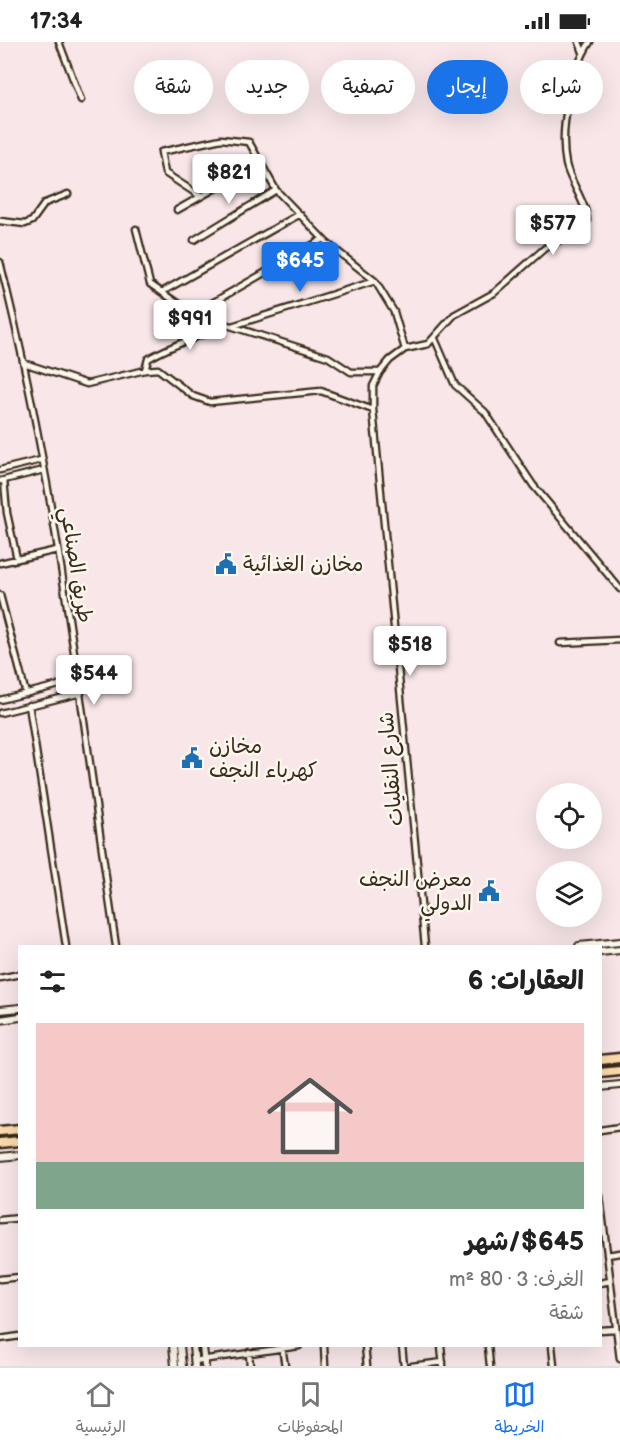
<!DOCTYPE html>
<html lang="ar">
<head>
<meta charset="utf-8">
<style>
	body { margin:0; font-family:"Balsamiq Sans","Playpen Sans Arabic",sans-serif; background:#f6f6f6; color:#222; direction:rtl; height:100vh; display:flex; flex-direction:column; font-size:22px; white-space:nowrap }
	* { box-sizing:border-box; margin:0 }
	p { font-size:20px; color:#767676 }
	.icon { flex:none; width:33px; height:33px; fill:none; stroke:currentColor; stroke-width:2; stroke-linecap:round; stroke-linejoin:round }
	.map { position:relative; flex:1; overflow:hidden; direction:ltr }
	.panel { position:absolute; left:18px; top:903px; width:584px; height:402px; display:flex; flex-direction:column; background:#fff; border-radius:0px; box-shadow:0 6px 24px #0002; direction:rtl }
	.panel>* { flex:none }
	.hud { position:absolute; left:18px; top:18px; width:585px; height:54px; direction:rtl; display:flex; gap:12px }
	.fabs { position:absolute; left:536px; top:741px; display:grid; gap:12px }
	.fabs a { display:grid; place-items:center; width:66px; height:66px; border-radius:50%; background:#fff; box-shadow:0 6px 24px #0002; font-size:30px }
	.price { position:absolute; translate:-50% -51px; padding:0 14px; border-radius:6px; background:#fff; color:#222; font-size:20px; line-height:39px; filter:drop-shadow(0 2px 3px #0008) }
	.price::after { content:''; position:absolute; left:50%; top:36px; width:18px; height:14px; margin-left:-9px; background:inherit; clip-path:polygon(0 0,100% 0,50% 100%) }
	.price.current { background:#1a73e8; color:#fff }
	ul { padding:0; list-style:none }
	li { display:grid; align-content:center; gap:12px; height:318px; padding:0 18px }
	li+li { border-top:2px solid #e0e0e0 }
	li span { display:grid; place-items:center; height:186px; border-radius:0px; color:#555 }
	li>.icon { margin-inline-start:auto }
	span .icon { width:108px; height:108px; fill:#fffc; stroke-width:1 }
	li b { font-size:26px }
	h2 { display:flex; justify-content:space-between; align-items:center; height:72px; padding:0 18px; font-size:26px }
	.chip { padding:0 21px; border-radius:27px; background:#fff; box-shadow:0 6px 24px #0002; font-size:21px; line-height:54px }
	.chip.current { background:#1a73e8; color:#fff }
	.status { display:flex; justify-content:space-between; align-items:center; height:42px; padding:0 30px; background:#fff; direction:ltr }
	.status svg { height:16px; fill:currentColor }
	.tab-bar { display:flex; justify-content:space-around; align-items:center; height:84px; border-top:2px solid #e0e0e0; background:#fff; font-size:16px; color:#767676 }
	.tab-bar a { display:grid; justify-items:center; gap:3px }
	.tab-bar .current { color:#1a73e8 }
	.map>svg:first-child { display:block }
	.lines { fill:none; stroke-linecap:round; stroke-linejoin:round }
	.street-casing { stroke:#3b2a1e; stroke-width:9 }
	.secondary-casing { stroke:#3b2a1e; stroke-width:10 }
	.highway-casing { stroke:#3b2a1e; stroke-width:13 }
	.street { stroke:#fbf7ec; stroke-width:4.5 }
	.secondary { stroke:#fbf7ec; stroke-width:6 }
	.highway { stroke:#fcdcac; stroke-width:8 }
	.labels { text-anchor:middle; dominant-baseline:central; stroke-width:5; stroke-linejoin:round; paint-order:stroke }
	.poi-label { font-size:21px; fill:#3b2a1e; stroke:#fbf7ec; text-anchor:start }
	.street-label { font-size:21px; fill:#3b2a1e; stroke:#fbf7ec }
</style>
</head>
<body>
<div class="status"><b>17:34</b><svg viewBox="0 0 49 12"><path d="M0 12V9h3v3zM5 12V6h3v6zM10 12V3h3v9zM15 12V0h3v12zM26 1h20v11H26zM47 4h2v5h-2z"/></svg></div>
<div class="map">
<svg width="620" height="1324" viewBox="0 0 620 1324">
	<rect width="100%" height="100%" fill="#f8e6e8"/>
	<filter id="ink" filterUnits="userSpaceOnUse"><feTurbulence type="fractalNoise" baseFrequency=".0167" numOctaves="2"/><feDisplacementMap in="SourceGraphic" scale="12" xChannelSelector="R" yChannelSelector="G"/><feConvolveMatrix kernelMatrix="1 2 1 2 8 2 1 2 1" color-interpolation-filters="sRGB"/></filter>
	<g filter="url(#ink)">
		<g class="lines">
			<defs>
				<path id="street" d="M59,0L81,58
					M579,0L583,10
					M200,154L165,131L161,110L221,97L249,100L276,148L327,201L375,239L394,270L405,307
					M177,168L260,121
					M0,179L25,182L32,179L45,161L68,152
					M136,187L150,242L193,272L328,315L351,330H380
					M194,198L276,148
					M0,220C57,445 82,676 116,904
					M162,250L300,172
					M193,272L323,197
					M232,284L375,239
					M435,297L455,343L485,370L533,443L620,547
					M24,321L87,342L145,328L158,327L193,354L210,360L321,349L373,368
					M145,328L148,317C173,302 199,295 225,283
					M0,428L41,418
					M4,438L7,471L17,517
					M0,439L44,428
					M0,521L57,508
					M0,553L26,652
					M560,601L620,598
					M0,658L79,638
					M29,663L66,904
					M0,671L81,651
					M425,904L373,368V344L380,330L390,318L405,307L428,302L454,273L494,251L545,206L586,183C592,169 569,139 566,122C559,88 571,29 590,0
					M0,936L20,932
					M600,1088L620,1085
					M600,1154L620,1317
					M0,1178L20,1176
					M607,1213L620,1211
					M0,1237L20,1235
					M600,1241L610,1239
					M600,1288L616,1287
					M0,1297L20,1294
					M324,1304L325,1324
					M365,1304L367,1324
					M402,1304L404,1324
					M441,1304L443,1324
					M488,1304L490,1324
					M552,1304L554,1324
					M282,1305L285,1324
					M249,1310L250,1324
					M194,1319L299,1304
					M412,1324L443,1320"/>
				<path id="secondary" d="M579,904L620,900
					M600,910L620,908
					M0,968L20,966
					M0,978L20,975
					M600,1045L620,1043
					M0,1115L20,1113
					M173,1304L175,1324
					M180,1304L182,1324
					M193,1304L195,1324
					M203,1304L205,1324"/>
				<path id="highway" d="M600,1018L620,1016
					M600,1031L620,1029
					M0,1089L20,1087
					M0,1101L20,1099"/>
			</defs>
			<use href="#street" class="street-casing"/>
			<use href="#secondary" class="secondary-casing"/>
			<use href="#highway" class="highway-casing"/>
			<use href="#street" class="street"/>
			<use href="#secondary" class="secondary"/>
			<use href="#highway" class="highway"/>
		</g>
	</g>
	<defs>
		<symbol id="civic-bare" viewBox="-9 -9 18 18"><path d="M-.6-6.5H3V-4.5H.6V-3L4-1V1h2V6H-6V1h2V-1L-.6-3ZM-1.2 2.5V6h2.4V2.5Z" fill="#1f6fb2" stroke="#fbf7ec" stroke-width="2.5" paint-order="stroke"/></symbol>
	</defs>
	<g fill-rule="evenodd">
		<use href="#civic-bare" x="211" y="507" width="30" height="30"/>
		<use href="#civic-bare" x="177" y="701" width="30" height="30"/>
		<use href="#civic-bare" x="474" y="834" width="30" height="30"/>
	</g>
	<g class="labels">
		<g class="poi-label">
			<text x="243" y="522">مخازن الغذائية</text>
			<text x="209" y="704">مخازن<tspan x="209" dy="24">كهرباء النجف</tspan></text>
			<text x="472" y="837" text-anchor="end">معرض النجف<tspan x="472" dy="24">الدولي</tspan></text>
		</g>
		<g class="street-label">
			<text transform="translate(76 523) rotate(81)">طريق الصناعي</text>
			<text transform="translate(391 727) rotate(-95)">شارع النقليات</text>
		</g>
	</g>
</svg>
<div class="fabs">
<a><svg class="icon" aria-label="locate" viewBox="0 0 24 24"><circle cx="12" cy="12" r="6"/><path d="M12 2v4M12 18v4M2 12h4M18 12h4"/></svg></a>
<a><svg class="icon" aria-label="layers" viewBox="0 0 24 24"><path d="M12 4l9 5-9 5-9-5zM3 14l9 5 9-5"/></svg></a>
</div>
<b class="price" style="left:229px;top:163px">$821</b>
<b class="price" style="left:553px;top:214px">$577</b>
<b class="price current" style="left:300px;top:251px">$645</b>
<b class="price" style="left:190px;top:309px">$991</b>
<b class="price" style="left:410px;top:635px">$518</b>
<b class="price" style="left:94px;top:664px">$544</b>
<div class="hud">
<a class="chip">شراء</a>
<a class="chip current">إيجار</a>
<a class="chip">تصفية</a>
<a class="chip">جديد</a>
<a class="chip">شقة</a>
</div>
<section class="panel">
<h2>العقارات: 6<svg class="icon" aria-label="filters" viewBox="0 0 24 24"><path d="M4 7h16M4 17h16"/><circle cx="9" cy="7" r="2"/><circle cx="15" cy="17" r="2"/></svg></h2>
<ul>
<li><span style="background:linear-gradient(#f6c9c9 75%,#7fa58c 0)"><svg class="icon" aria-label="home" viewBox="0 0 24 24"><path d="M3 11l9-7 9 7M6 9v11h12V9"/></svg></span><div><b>$645/شهر</b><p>الغرف: 3 · 80 m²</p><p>شقة</p></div></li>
</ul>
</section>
</div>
<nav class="tab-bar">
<a class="current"><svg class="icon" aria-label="map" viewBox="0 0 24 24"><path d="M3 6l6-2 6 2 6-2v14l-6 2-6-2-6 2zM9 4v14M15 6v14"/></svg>الخريطة</a>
<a><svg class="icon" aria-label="saved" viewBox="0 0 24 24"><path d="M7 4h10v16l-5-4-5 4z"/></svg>المحفوظات</a>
<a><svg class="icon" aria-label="home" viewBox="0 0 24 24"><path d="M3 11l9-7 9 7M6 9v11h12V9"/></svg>الرئيسية</a>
</nav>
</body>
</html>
